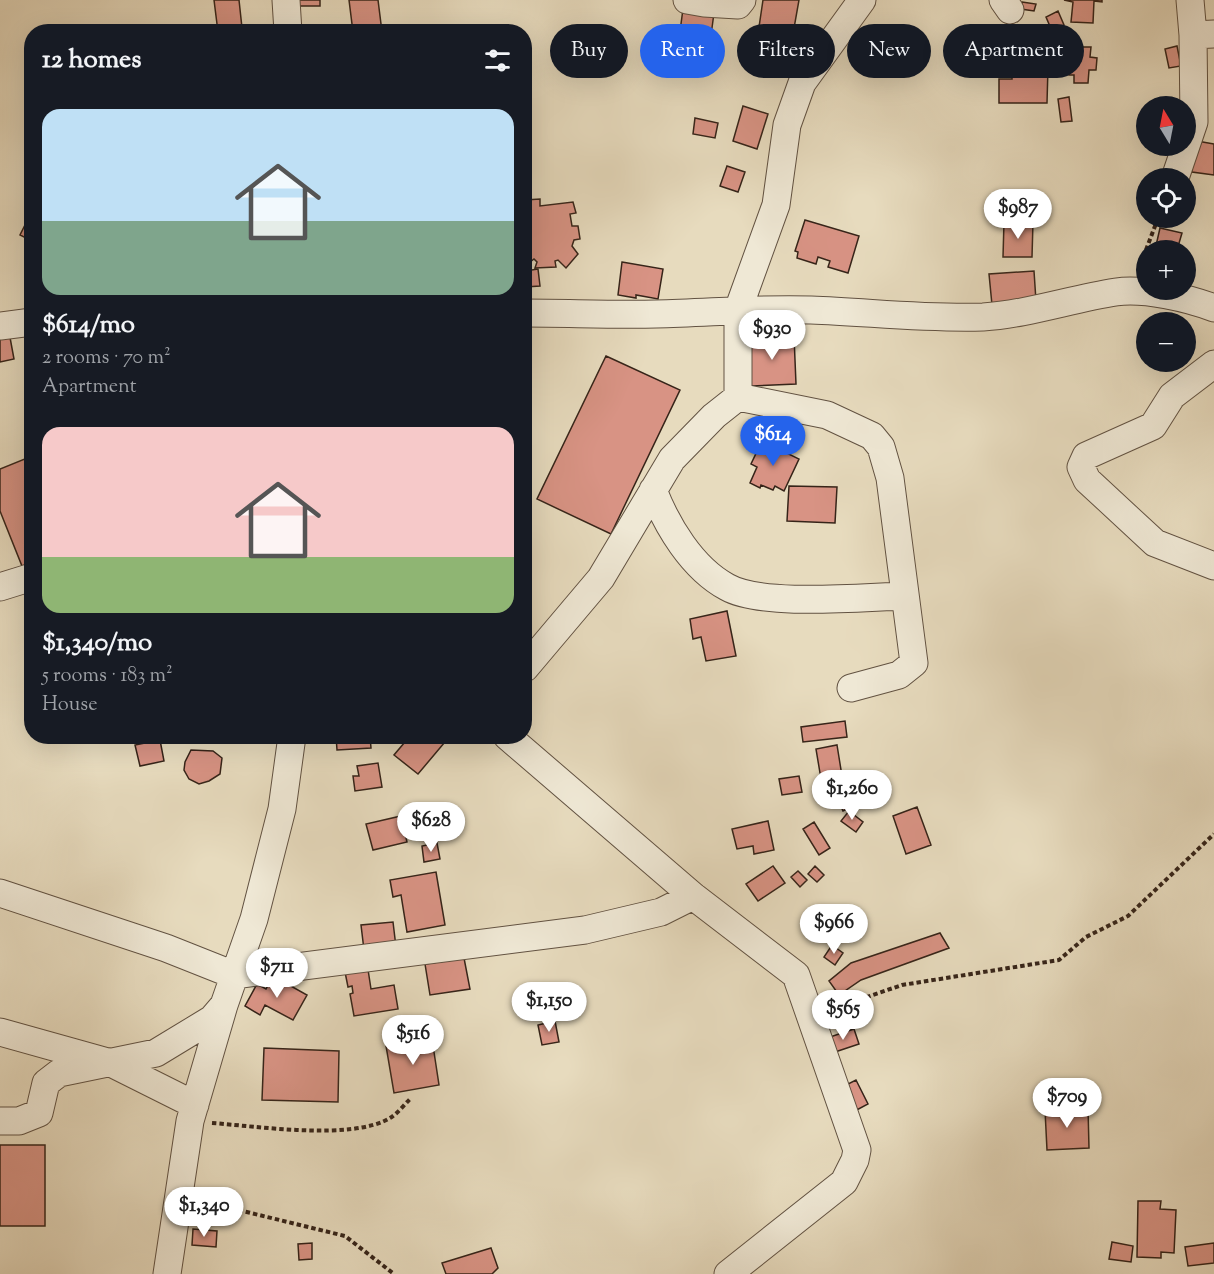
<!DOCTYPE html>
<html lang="en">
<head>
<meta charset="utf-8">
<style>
	body { margin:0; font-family:"Sorts Mill Goudy",serif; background:#20242c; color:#f1f3f6; height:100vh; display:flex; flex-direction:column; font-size:22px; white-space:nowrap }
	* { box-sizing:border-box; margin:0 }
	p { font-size:20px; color:#9ea1a6 }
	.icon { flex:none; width:33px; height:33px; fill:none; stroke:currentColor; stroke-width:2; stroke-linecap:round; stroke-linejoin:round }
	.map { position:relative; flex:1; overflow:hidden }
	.side { position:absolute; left:24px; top:24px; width:508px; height:720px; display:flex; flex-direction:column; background:#171b24; border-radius:24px; box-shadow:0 6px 24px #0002 }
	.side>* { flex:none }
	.hud { position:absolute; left:550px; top:24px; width:570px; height:54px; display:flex; gap:12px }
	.needle { width:39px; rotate:350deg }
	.fabs { position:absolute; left:1136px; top:96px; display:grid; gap:12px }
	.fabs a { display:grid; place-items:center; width:60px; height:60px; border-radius:50%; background:#171b24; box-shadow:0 6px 24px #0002; font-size:30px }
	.price { position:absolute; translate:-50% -51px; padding:0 14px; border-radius:21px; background:#fff; color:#222; font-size:20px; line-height:39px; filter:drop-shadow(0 2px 3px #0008) }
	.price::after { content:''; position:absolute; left:50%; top:36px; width:18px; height:14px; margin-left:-9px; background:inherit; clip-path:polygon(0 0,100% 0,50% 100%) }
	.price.selected { background:#2563eb; color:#fff }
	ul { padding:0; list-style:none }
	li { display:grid; align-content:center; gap:12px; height:318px; padding:0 18px }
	li span { display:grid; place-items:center; height:186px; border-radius:18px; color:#555 }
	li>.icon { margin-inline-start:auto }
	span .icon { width:108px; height:108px; fill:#fffc; stroke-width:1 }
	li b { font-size:26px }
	h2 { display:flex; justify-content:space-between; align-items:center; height:72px; padding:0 18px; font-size:26px }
	.tag { padding:0 21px; border-radius:27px; background:#171b24; box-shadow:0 6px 24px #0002; font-size:21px; line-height:54px }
	.tag.selected { background:#2563eb; color:#fff }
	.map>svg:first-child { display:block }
	.building { fill:#d89384; stroke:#362419; stroke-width:1.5 }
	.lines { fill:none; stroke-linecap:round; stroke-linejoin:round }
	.minor-casing { stroke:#625242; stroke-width:29 }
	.path { stroke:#362419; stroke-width:4; stroke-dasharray:4.5 3; stroke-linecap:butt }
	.minor { stroke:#efe8d5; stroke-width:27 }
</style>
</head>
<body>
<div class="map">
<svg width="1214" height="1274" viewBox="0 0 1214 1274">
	<rect width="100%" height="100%" fill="#e7dbbe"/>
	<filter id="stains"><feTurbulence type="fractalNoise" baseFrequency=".00333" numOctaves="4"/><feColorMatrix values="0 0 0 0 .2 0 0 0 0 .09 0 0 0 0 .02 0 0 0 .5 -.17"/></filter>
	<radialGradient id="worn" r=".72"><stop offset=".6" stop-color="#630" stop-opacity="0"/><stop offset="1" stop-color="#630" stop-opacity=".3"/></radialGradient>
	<path class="building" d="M214,0H239L242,28L218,32Z
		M299,0H320V6H299Z
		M349,0H378L382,32H353Z
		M763,0H799L788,62L754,61Z
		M1064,0H1102V2L1094,1L1093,23L1071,22L1073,2Z
		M1022,2L1036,4L1034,11L1021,9Z
		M683,9L714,13L709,50L678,46Z
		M1058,11L1064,25L1052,31L1046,17Z
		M1011,39L1036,40L1035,53H1018L1017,58L996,57L997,44L1011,45Z
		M1177,46L1181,66L1169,68L1165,49Z
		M1077,47H1091L1090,57L1097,58L1096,70H1089L1088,83H1074V75H1069V54H1076Z
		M1048,67L1047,103H999V79H1012V68Z
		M1069,97L1072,121L1061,122L1058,99Z
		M743,106L768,114L757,149L733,141Z
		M695,118L718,123L715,138L693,134Z
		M1197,141L1214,144V175L1192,172L1190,158Z
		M727,166L745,172L738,192L720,186Z
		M540,199V206L573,202L576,213L570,214L572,226H578L580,239L574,240L572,246L578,254L566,268L558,260L555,261L556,267L535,268L537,262L534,259L525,266V200Z
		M32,211V241L20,235Z
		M805,220L859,236L848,273L828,267L830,261L818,257L816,264L797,258L798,252L795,251Z
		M1004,222H1033L1032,257H1003Z
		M1160,228L1182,233L1177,250H1155Z
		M622,262L663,269L658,299L636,295V298L618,295Z
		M538,269L540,286L525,287V271Z
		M1034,271L1036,301L992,305L989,274Z
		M9,332L14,359L0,362V334Z
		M794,336L796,384L751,386L749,338Z
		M606,356L680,390L611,534L537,499Z
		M762,441L799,459L784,491L775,486L773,490L761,485L760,488L750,483L757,467L751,464Z
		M32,456V563L22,566L0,511V469Z
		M789,486L837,487L835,523L787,521Z
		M727,611L736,656L706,661L701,637L693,639L690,619Z
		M845,721L847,737L803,742L801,727Z
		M336,736H370L371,748L337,750Z
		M410,736H450L418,774L394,755Z
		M160,740L164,761L140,766L135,745Z
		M837,745L842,776L821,779L816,749Z
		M191,750L213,751L222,758L220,774L209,781L199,784L189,779L184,770L185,762Z
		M378,763L382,787L355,791L353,776H359L357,766Z
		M799,776L802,792L782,795L779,779Z
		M864,783L871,797L843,811L837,797Z
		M917,807L931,845L906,854L893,816Z
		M849,811L863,822L856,832L841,821Z
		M401,816L407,842L373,850L366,824Z
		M768,821L774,850L754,854L753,846L737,849L732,829Z
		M814,822L830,848L819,855L803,829Z
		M437,843L440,859L424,862L422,846Z
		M773,866L785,883L758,901L746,884Z
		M815,866L824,875L817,882L808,874Z
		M798,871L807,880L800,887L791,877Z
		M436,872L445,925L407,932L401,895L393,897L390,880Z
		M393,922L396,947L364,950L361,925Z
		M940,933L949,948L861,980L839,995L829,981L851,963Z
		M832,945L843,953L835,965L824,957Z
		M464,958L470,989L430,995L425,964Z
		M367,963L371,989L394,985L398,1009L354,1016L350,994L353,993L352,986L348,987L344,967Z
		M273,976L307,995L293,1020L265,1005L260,1015L245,1006L257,984L266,989Z
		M555,1021L559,1042L542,1045L538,1025Z
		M854,1029L859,1044L832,1053L827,1038Z
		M432,1039L439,1085L394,1093L386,1046Z
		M264,1048L339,1051L338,1102L262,1100Z
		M856,1080L868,1104L853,1112L840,1088Z
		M1088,1108L1089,1148L1047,1150L1045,1110Z
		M0,1145H45V1226H0Z
		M1138,1201H1161L1160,1209L1176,1210L1174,1253L1161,1252V1258L1137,1257Z
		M193,1229L217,1231L216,1247L192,1245Z
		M1112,1242L1133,1246L1131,1262L1109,1259Z
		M312,1243V1259L299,1260L298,1244Z
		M1214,1243V1263L1188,1266L1185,1247Z
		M491,1248L498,1268L492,1274H446L442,1263Z"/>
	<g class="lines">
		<defs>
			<path id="minor" d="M286,0L288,32
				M687,0L704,3L738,5L742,0
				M1003,0L1010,10
				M1190,0L1193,35L1214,34
				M1175,178L1194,122L1193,35
				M525,313C569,313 613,315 656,314C708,313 759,308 811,310C868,312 925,319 983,317C1028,314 1071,299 1116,292C1144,288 1188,298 1214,308
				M0,326L32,322
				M1214,364L1172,396L1153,426L1086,456L1081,467L1087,480L1155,543L1214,566
				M653,490C667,526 692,568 727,587C762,607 863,597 905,596
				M0,587L32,577
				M525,668L601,578L672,459L714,416L738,397
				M851,688L899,675L914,663L890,478L881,447L872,436L827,415L738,397V310L776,205L787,125L802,83L862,0
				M507,736L693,896L796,975L857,1150L855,1160L844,1182L728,1274
				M0,893L166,948L234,975L585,930L661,912L693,896
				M0,1032L111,1063L195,1105
				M0,1121H19L39,1113L46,1083L59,1073L156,1053L212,1019L224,1005
				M167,1274L190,1121L224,1005L254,919L282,809L292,736"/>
		</defs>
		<use href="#minor" class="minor-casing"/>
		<path class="path" d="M1146,250L1158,218
			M1141,269L1146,251
			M829,998L861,999L902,985L1059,960L1086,937L1128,916L1214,834
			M212,1123C256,1126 352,1141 390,1118C397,1114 404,1105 410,1099
			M203,1198L218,1205L345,1236L394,1274"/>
		<use href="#minor" class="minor"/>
	</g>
	<rect width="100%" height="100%" filter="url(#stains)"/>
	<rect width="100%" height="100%" fill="url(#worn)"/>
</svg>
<div class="fabs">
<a><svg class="needle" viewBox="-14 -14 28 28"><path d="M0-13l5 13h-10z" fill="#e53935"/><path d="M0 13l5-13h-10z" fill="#9ea1a6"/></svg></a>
<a><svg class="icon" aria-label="locate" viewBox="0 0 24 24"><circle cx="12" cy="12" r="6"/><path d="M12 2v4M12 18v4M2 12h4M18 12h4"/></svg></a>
<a>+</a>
<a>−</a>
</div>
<b class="price" style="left:1018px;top:240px">$987</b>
<b class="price" style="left:772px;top:361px">$930</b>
<b class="price selected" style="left:773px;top:467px">$614</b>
<b class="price" style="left:852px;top:821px">$1,260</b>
<b class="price" style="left:431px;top:853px">$628</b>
<b class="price" style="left:834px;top:955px">$966</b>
<b class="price" style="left:277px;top:999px">$711</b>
<b class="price" style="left:549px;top:1033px">$1,150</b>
<b class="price" style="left:843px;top:1041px">$565</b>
<b class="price" style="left:413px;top:1066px">$516</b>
<b class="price" style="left:1067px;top:1129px">$709</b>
<b class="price" style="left:204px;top:1238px">$1,340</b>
<div class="hud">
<a class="tag">Buy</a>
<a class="tag selected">Rent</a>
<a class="tag">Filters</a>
<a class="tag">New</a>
<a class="tag">Apartment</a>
</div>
<section class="side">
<h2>12 homes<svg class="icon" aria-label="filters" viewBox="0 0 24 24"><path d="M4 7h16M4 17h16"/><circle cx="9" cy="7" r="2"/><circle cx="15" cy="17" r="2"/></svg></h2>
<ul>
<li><span style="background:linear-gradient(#bfe0f5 60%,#7fa58c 0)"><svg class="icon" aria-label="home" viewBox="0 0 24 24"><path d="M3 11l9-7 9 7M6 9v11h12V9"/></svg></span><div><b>$614/mo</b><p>2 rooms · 70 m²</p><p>Apartment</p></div></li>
<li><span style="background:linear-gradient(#f6c9c9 70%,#8fb573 0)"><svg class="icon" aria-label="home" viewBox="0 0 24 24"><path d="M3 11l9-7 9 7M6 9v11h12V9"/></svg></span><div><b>$1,340/mo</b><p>5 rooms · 183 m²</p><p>House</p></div></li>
</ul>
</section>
</div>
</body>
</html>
